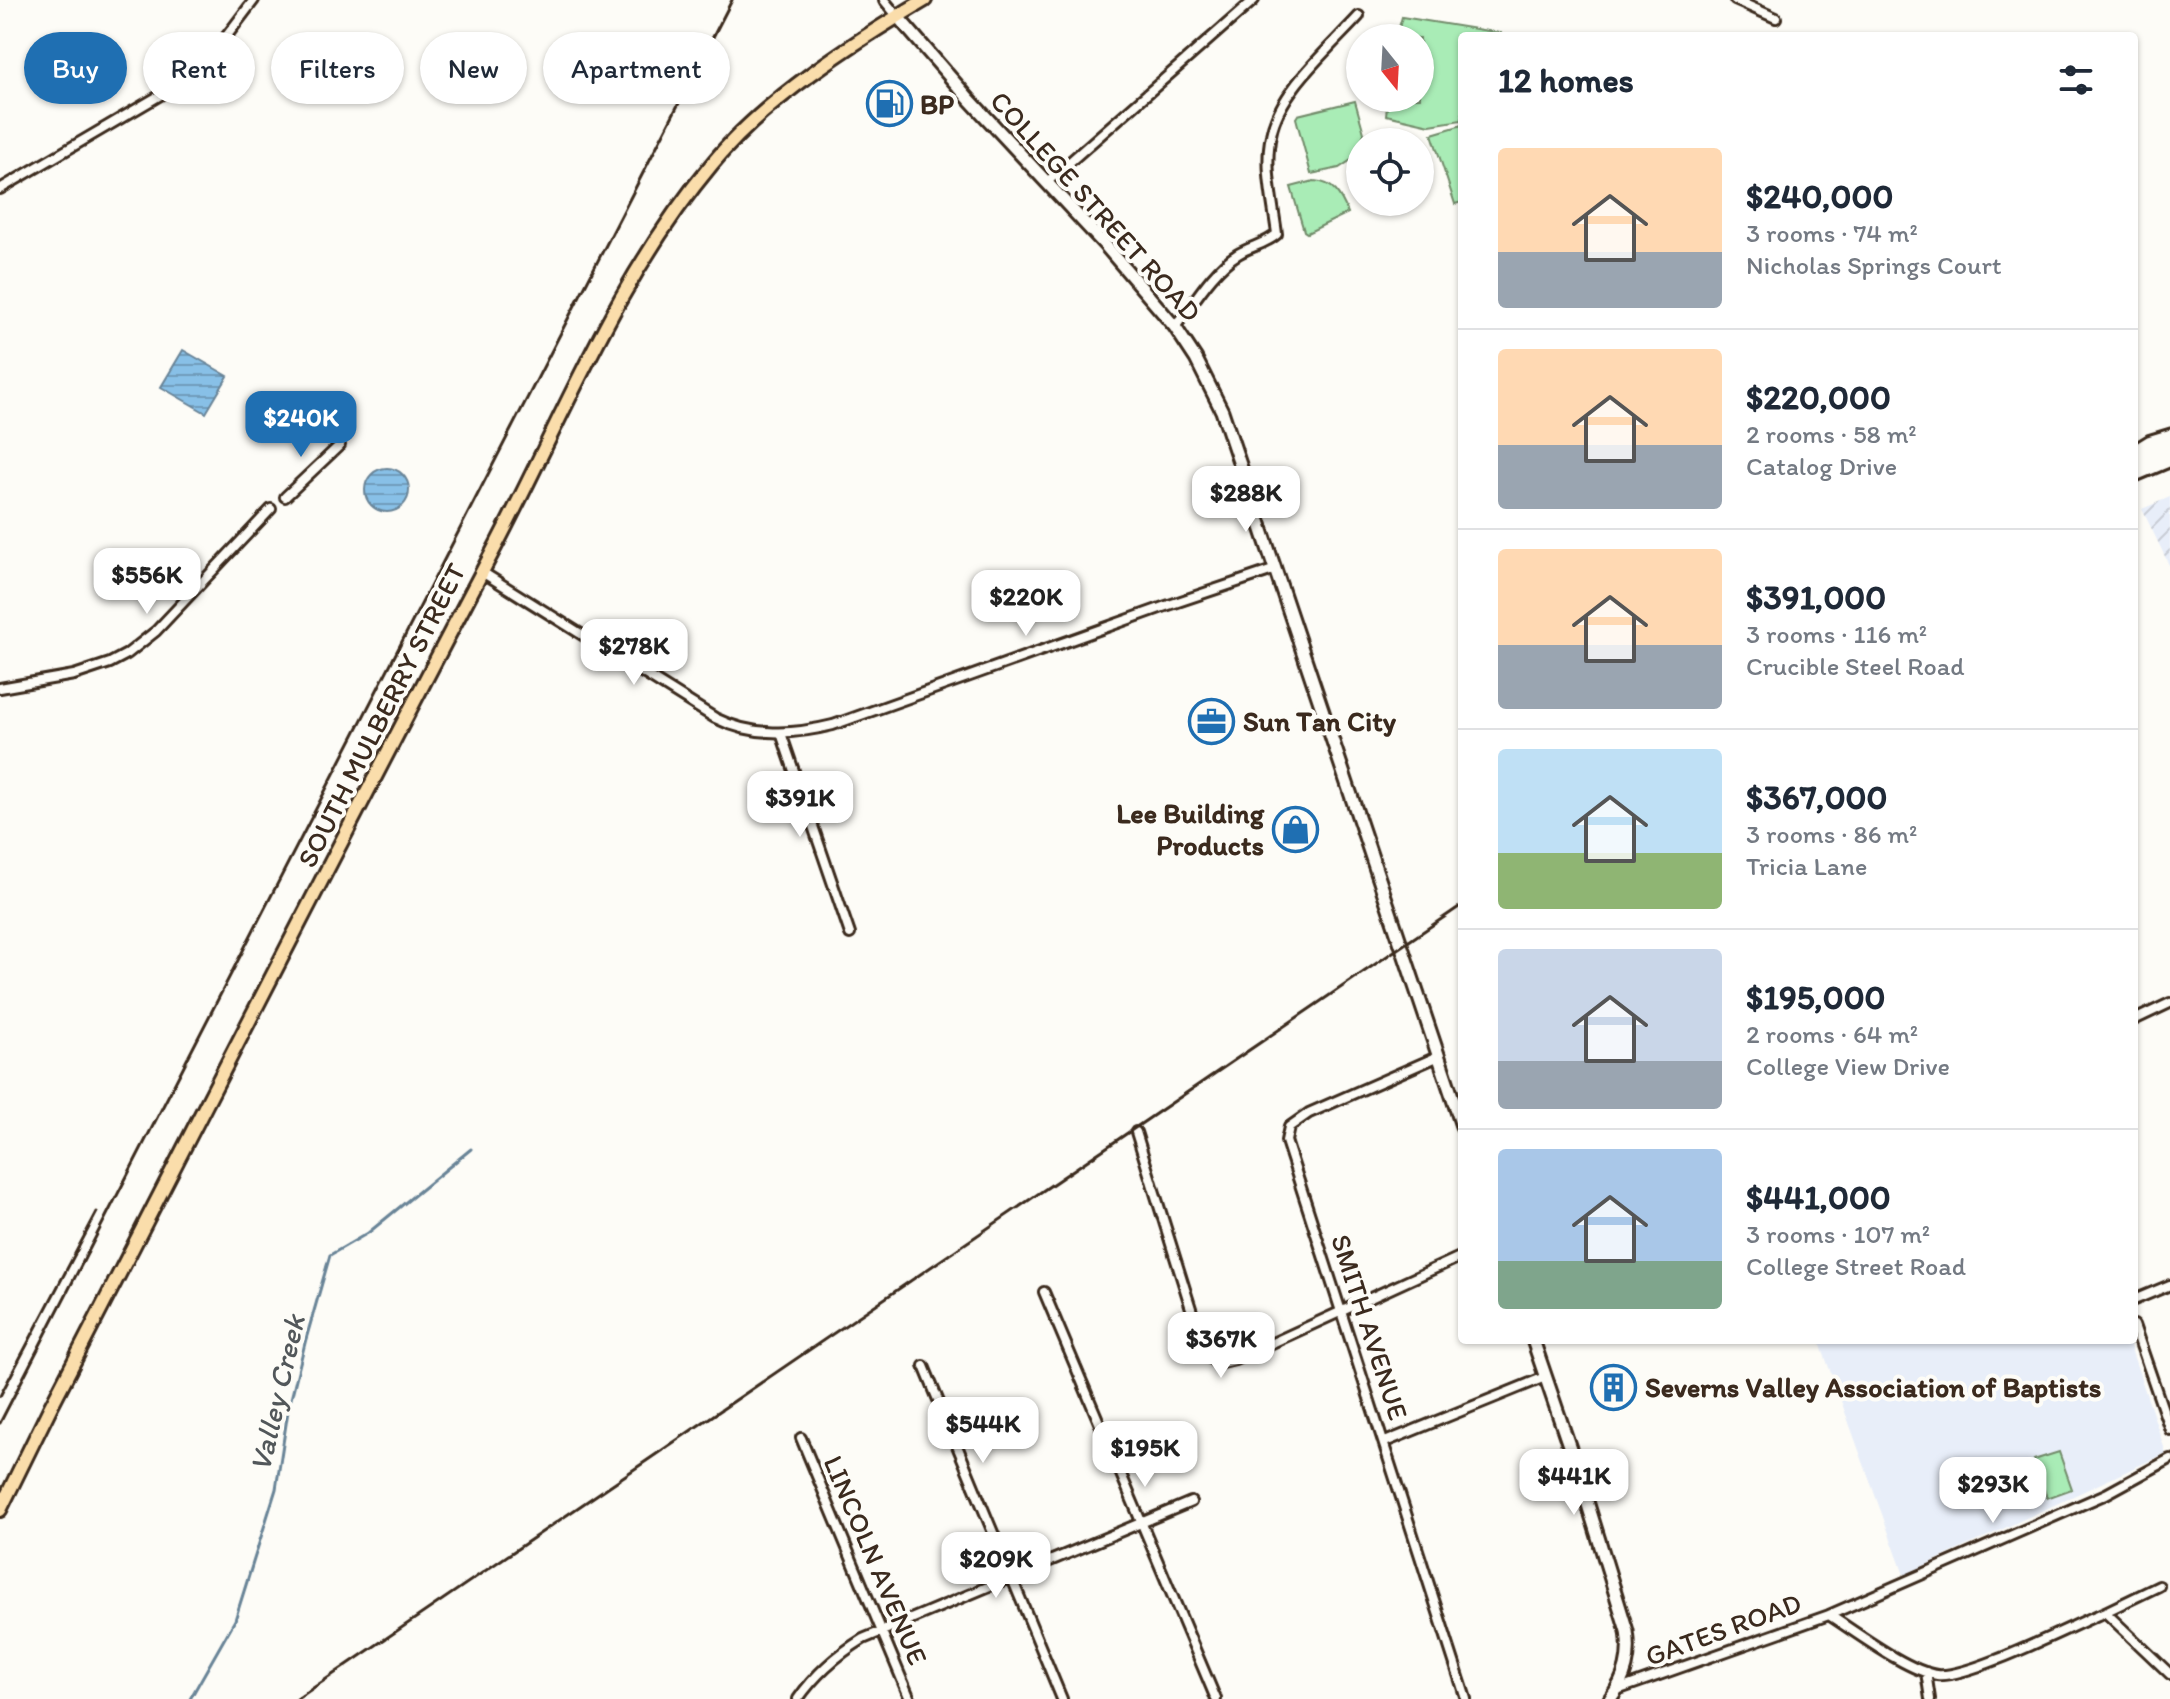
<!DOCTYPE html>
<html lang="en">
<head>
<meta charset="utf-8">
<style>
	body { margin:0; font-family:Itim,sans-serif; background:#f6f6f7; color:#1f2937; height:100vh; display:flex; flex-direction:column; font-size:30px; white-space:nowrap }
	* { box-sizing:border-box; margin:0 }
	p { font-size:26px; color:#747a83 }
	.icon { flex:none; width:44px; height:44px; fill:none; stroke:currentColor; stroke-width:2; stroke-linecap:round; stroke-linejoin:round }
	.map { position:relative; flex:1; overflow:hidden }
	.drawer { position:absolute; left:1458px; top:32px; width:680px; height:1312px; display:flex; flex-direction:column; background:#fff; border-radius:8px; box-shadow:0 2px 6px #0004 }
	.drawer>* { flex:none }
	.banner { position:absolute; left:24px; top:32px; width:760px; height:72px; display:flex; gap:16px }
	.needle { width:52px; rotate:162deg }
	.fabs { position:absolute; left:1346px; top:24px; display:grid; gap:16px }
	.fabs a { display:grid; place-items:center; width:88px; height:88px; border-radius:50%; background:#fff; box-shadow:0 2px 6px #0004; font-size:40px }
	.price { position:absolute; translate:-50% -68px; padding:0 18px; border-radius:16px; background:#fff; color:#222; font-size:26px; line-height:52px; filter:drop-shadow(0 2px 4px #0008) }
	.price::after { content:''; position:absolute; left:50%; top:48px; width:24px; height:18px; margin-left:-12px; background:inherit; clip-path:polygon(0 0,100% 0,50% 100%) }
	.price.current { background:#1f6fb2; color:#fff }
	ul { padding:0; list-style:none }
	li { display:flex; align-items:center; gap:24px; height:200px; padding:0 40px }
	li+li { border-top:2px solid #e0e1e3 }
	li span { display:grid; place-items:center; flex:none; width:224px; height:160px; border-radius:8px; color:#555 }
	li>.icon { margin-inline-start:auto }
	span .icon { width:96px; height:96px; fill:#fffc; stroke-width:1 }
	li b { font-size:34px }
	h2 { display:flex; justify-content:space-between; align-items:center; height:96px; padding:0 40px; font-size:34px }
	.chip { padding:0 28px; border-radius:36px; background:#fff; box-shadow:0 2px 6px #0004; font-size:28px; line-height:72px }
	.chip.current { background:#1f6fb2; color:#fff }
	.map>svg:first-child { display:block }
	.built { fill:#e8eef9 }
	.industrial { fill:url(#industrial-furrows) }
	.park { fill:#a9ecb6; stroke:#728b6a; stroke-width:2 }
	.water { fill:url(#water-rules); stroke:#698497; stroke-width:2 }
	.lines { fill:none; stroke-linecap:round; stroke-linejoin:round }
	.stream { stroke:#698497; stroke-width:3 }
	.street-casing { stroke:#3b2a1e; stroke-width:14 }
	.secondary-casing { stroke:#3b2a1e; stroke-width:17 }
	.primary-casing { stroke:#3b2a1e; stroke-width:18 }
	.street { stroke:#fdfcf7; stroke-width:8 }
	.secondary { stroke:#fdfcf7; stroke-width:11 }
	.primary { stroke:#faddab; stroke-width:12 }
	.rail { stroke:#3b2a1e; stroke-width:3 }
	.labels { text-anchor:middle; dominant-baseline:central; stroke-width:8; stroke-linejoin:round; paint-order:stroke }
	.poi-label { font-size:28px; font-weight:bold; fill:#3b2a1e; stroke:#fdfcf7; text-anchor:start }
	.street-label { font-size:28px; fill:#3b2a1e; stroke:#fdfcf7 }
	.water-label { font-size:30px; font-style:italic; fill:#52575a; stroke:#fdfcf7 }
</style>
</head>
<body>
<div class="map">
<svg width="2170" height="1699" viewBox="0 0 2170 1699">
	<defs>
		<pattern id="industrial-furrows" width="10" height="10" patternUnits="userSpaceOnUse" patternTransform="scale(2)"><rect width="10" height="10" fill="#e8eef9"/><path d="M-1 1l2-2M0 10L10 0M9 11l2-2" fill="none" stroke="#c8ccd5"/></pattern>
		<pattern id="water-rules" width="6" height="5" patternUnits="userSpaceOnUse" patternTransform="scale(2)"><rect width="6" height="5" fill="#88c0e7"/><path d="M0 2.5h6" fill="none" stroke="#709cbb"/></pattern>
	</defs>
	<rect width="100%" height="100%" fill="#fdfcf7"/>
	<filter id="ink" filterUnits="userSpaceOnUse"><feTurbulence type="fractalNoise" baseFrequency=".0125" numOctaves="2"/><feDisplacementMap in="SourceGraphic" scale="16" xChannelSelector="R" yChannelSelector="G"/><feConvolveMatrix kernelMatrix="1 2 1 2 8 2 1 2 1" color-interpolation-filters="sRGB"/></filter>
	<g filter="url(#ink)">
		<path class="built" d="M1819,1340H2128L2166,1453L1904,1575Z"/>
		<path class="industrial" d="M2170,497V567L2142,509Z"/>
		<path class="park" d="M1402,17L1501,33V36H1462V120L1430,125L1386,115L1388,98H1420V38H1396Z
			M1355,101L1364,133L1357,156L1339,168L1311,174L1296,118L1298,115Z
			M1462,125V202L1455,204L1432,134Z
			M1314,181C1334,182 1341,196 1348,213L1307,233L1304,231L1291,187Z
			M2059,1452L2072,1489L2047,1498L2034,1460Z"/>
		<path class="water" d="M183,350L228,376L206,413L161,387Z
			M365 490a22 22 0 1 1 44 0a22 22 0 1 1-44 0Z"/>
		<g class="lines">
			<path class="stream" d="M190,1699L235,1620L276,1489L288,1411L306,1339L330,1255L368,1233L471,1149"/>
			<defs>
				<path id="street" d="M884,0L898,17
					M1735,0L1776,18
					M1047,182L1254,0
					M0,189L181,83L213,54L254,0
					M1175,327C1193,304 1212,270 1238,254C1251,246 1266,244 1277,234C1273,202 1264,167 1271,135C1279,91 1330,48 1359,16
					M285,497L340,445
					M482,572L715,718C753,737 793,735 833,725L1163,607L1276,569
					M0,688L74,675L110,663L127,654L156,631L271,509
					M781,733L850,934
					M2134,1020L2170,1003
					M1439,1056L1309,1113L1289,1127L1286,1141L1466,1699
					M1136,1132L1203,1347L1207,1355L1218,1364L1235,1360L1462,1256
					M1044,1292L1216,1699
					M2134,1300L2170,1285
					M2134,1325L2170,1430
					M924,1366L1062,1699
					M801,1438L910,1699
					M1385,1442L1545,1377
					M2105,1612L2159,1586
					M1829,1615L2106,1494L2170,1459
					M1926,1672L1930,1699
					M1617,1690L1829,1615C1856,1632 1907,1671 1937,1675C1968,1679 2071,1626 2105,1612L2170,1674
					M798,1699C816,1673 837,1655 863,1639L1191,1502"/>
				<path id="secondary" d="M898,17L970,100L1105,245L1175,327L1196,359L1222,411L1462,1126
					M1533,1340L1577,1469L1627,1631C1631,1657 1626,1678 1610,1699"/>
				<path id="primary" d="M0,1510L50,1408C197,1124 342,837 492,553C562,421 615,280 712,164C764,100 854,42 925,0"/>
			</defs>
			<use href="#street" class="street-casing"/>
			<use href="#secondary" class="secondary-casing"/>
			<use href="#primary" class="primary-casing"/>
			<use href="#street" class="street"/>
			<use href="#secondary" class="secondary"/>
			<use href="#primary" class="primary"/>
			<path class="rail" d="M2134,443L2147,435L2170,428
				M2134,483L2170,468
				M0,1396L97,1212
				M0,1423L732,0
				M297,1699L1462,905"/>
		</g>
	</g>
	<defs>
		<symbol id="fuel-ring" viewBox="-11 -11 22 22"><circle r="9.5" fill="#fdfcf7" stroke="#1f6fb2" stroke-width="1.5"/><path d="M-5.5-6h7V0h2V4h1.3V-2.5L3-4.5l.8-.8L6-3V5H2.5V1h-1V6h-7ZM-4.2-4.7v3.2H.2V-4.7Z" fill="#1f6fb2"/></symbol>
		<symbol id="office-ring" viewBox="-11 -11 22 22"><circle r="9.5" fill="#fdfcf7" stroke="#1f6fb2" stroke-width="1.5"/><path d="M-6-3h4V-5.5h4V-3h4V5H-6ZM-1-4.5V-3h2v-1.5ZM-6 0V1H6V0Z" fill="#1f6fb2"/></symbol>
		<symbol id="shop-ring" viewBox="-11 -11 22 22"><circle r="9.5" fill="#fdfcf7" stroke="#1f6fb2" stroke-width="1.5"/><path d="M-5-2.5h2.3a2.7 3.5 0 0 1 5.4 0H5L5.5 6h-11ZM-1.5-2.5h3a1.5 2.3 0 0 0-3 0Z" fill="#1f6fb2"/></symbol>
		<symbol id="building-ring" viewBox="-11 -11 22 22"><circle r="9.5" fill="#fdfcf7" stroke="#1f6fb2" stroke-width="1.5"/><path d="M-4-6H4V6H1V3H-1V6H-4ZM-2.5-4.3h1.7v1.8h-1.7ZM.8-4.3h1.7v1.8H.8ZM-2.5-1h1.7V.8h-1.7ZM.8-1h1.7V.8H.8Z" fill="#1f6fb2"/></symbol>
	</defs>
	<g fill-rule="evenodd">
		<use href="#fuel-ring" x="864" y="78" width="51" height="51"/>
		<use href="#office-ring" x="1186" y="696" width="51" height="51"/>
		<use href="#shop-ring" x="1270" y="804" width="51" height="51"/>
		<use href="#building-ring" x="1588" y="1362" width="51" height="51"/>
	</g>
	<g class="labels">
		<g class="poi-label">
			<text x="920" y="104">BP</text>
			<text x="1243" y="721">Sun Tan City</text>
			<text x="1264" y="813" text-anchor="end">Lee Building<tspan x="1264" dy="32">Products</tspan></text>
			<text x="1645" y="1387">Severns Valley Association of Baptists</text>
		</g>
		<g class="street-label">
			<text transform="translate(1096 206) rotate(48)">COLLEGE STREET ROAD</text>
			<text transform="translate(381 715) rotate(-63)">SOUTH MULBERRY STREET</text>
			<text transform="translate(1370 1327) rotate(72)">SMITH AVENUE</text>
			<text transform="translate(876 1560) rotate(67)">LINCOLN AVENUE</text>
			<text transform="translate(1723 1629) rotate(-20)">GATES ROAD</text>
		</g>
		<g class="water-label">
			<text transform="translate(277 1393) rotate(-77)">Valley Creek</text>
		</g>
	</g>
</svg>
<div class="fabs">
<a><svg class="needle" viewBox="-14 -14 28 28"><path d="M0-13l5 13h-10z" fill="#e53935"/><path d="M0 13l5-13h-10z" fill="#747a83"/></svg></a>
<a><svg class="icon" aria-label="locate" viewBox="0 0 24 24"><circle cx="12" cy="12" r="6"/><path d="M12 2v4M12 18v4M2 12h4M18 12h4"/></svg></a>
</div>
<b class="price current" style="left:301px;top:459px">$240K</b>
<b class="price" style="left:1246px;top:534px">$288K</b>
<b class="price" style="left:147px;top:616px">$556K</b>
<b class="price" style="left:1026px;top:638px">$220K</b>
<b class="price" style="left:634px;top:687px">$278K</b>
<b class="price" style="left:800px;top:839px">$391K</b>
<b class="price" style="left:1221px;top:1380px">$367K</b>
<b class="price" style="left:983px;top:1465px">$544K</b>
<b class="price" style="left:1145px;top:1489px">$195K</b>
<b class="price" style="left:1574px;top:1517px">$441K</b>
<b class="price" style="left:1993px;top:1525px">$293K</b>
<b class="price" style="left:996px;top:1600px">$209K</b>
<div class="banner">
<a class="chip current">Buy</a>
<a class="chip">Rent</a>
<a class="chip">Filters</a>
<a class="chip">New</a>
<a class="chip">Apartment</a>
</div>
<section class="drawer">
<h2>12 homes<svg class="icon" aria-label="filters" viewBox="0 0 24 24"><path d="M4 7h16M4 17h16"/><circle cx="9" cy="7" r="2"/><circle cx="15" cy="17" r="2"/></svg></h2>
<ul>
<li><span style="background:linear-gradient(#ffd9b3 65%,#9aa5b1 0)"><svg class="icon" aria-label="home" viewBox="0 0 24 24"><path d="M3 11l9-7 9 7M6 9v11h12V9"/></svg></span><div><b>$240,000</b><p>3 rooms · 74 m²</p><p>Nicholas Springs Court</p></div></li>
<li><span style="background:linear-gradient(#ffd9b3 60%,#9aa5b1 0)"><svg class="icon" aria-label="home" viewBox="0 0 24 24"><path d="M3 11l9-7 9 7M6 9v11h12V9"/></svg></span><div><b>$220,000</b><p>2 rooms · 58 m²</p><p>Catalog Drive</p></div></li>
<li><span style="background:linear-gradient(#ffd9b3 60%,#9aa5b1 0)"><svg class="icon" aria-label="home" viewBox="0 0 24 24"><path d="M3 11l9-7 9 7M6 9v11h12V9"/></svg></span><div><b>$391,000</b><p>3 rooms · 116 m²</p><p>Crucible Steel Road</p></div></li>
<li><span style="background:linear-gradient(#bfe0f5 65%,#8fb573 0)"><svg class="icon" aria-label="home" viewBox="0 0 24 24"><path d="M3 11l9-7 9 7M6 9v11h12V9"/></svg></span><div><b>$367,000</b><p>3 rooms · 86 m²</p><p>Tricia Lane</p></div></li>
<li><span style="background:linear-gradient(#c9d6e8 70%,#9aa5b1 0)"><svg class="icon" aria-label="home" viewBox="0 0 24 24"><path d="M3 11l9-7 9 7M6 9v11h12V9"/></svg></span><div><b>$195,000</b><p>2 rooms · 64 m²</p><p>College View Drive</p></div></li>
<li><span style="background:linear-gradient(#a9c7e8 70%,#7fa58c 0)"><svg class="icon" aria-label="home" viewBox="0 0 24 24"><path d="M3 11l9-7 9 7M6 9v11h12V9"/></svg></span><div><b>$441,000</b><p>3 rooms · 107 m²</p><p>College Street Road</p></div></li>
</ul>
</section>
</div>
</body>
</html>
